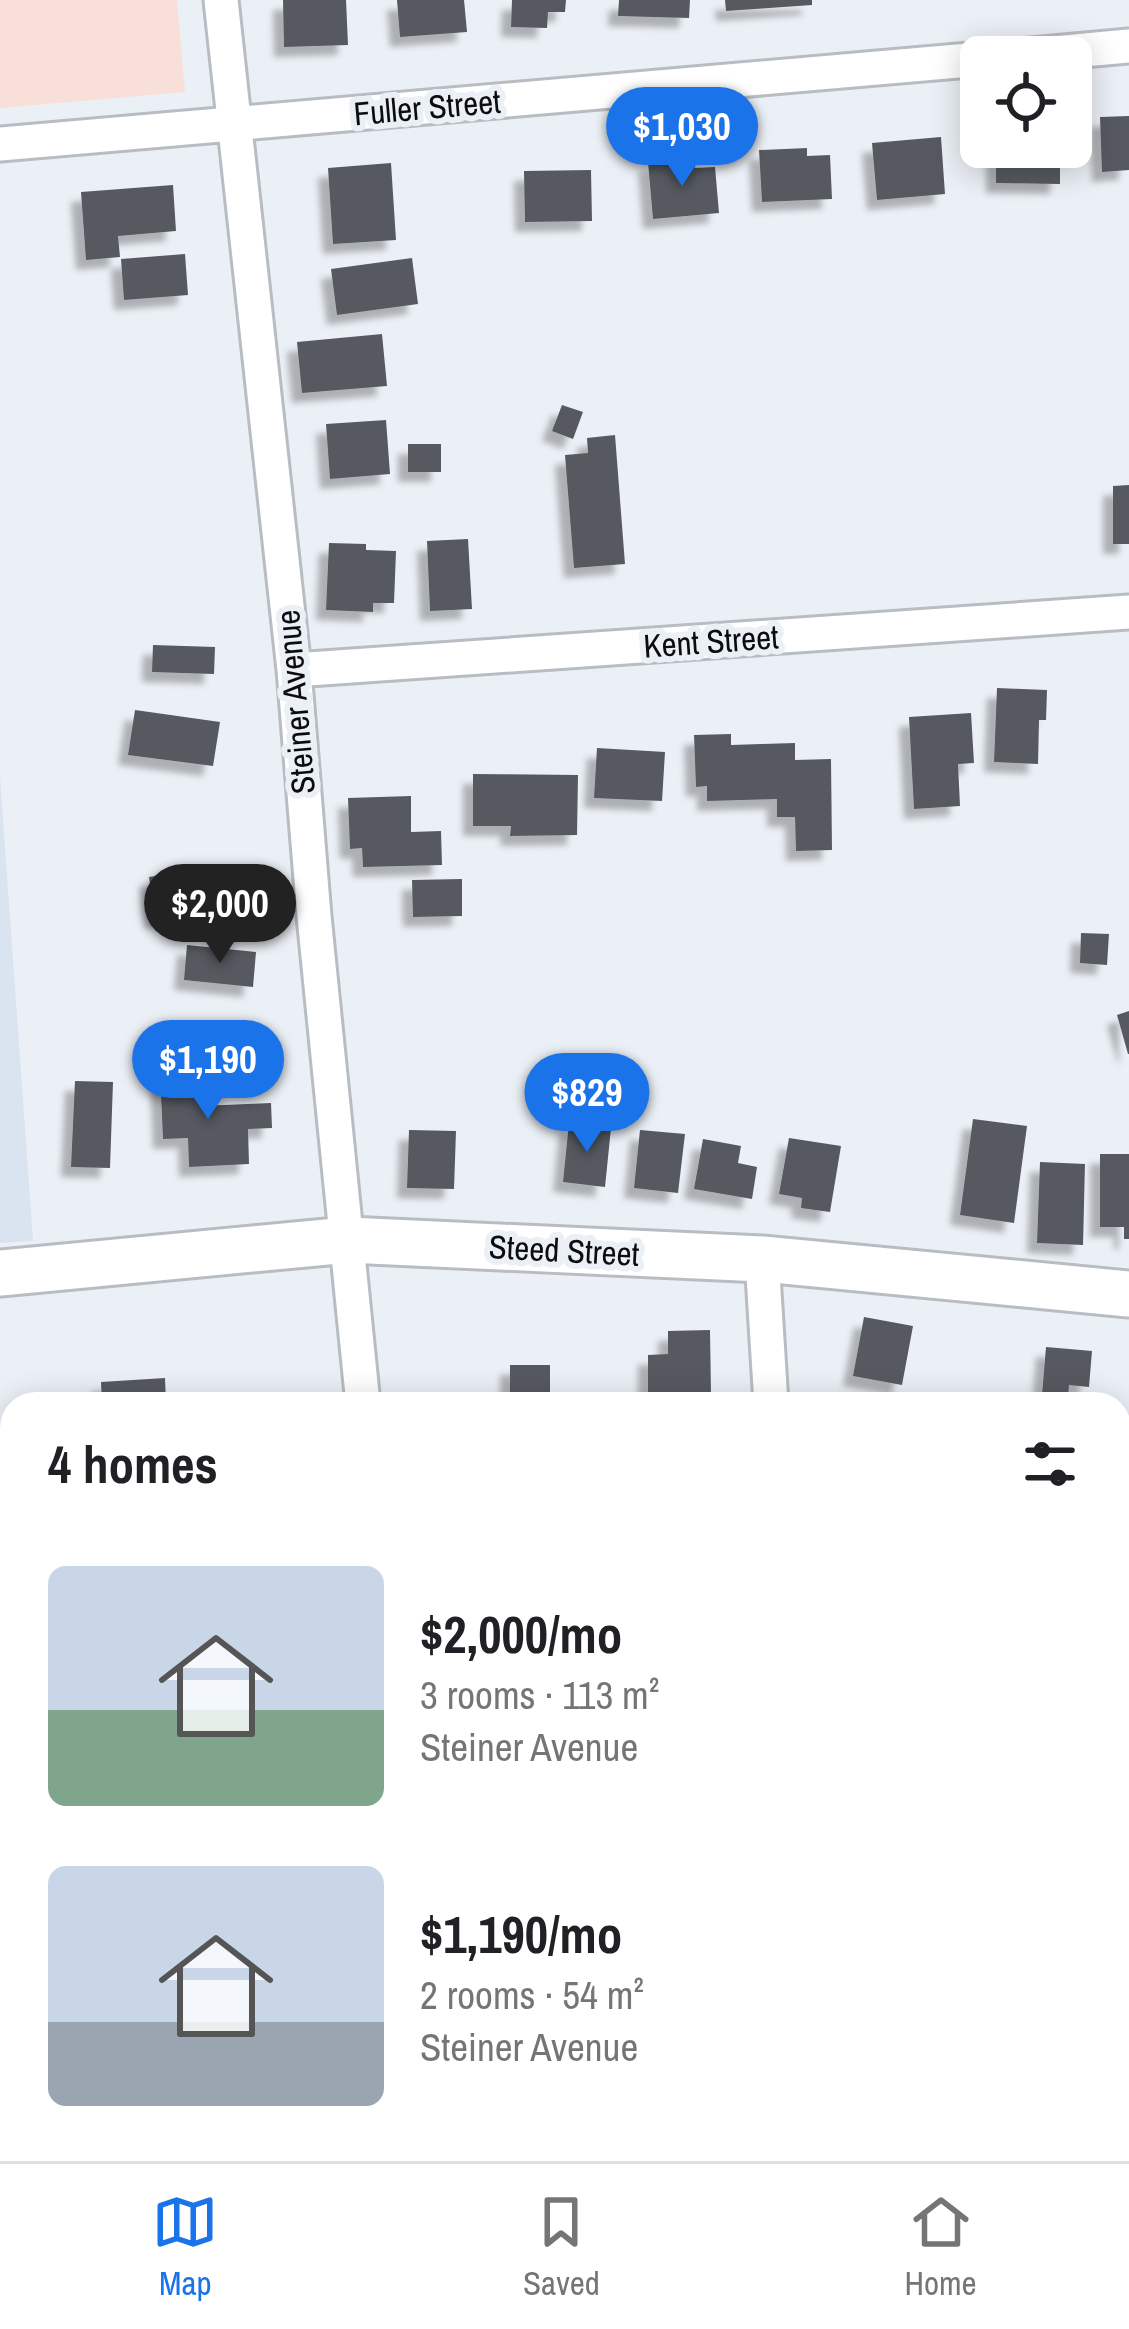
<!DOCTYPE html>
<html lang="en">
<head>
<meta charset="utf-8">
<style>
	body { margin:0; font-family:"Archivo Narrow",sans-serif; background:#f6f6f6; color:#202124; height:100vh; display:flex; flex-direction:column; font-size:45px; white-space:nowrap }
	* { box-sizing:border-box; margin:0 }
	p { font-size:39px; color:#757577 }
	.icon { flex:none; width:66px; height:66px; fill:none; stroke:currentColor; stroke-width:2; stroke-linecap:round; stroke-linejoin:round }
	.map { position:relative; flex:1; overflow:hidden }
	.details { position:absolute; left:0px; top:1392px; width:1131px; height:771px; display:flex; flex-direction:column; background:#fff; border-radius:36px 36px 0 0; box-shadow:0 6px 30px #0003 }
	.details>* { flex:none }
	.buttons { position:absolute; left:960px; top:36px; display:grid; gap:24px }
	.buttons a { display:grid; place-items:center; width:132px; height:132px; border-radius:18px; background:#fff; box-shadow:0 6px 30px #0003; font-size:60px }
	.price { position:absolute; translate:-50% -102px; padding:0 27px; border-radius:42px; background:#1a73e8; color:#fff; font-size:39px; line-height:78px; filter:drop-shadow(0 3px 6px #0008) }
	.price::after { content:''; position:absolute; left:50%; top:72px; width:36px; height:27px; margin-left:-18px; background:inherit; clip-path:polygon(0 0,100% 0,50% 100%) }
	.price.active { background:#222; color:#fff }
	ul { padding:0; list-style:none }
	li { display:flex; align-items:center; gap:36px; height:300px; padding:0 48px }
	li span { display:grid; place-items:center; flex:none; width:336px; height:240px; border-radius:18px; color:#555 }
	li>.icon { margin-inline-start:auto }
	span .icon { width:144px; height:144px; fill:#fffc; stroke-width:1 }
	li b { font-size:51px }
	h2 { display:flex; justify-content:space-between; align-items:center; height:144px; padding:0 48px; font-size:51px }
	.tabs { display:flex; justify-content:space-around; align-items:center; height:168px; border-top:3px solid #e0e0e0; background:#fff; font-size:33px; color:#757577 }
	.tabs a { display:grid; justify-items:center; gap:6px }
	.tabs .active { color:#1a73e8 }
	.map>svg:first-child { display:block }
	.industrial { fill:#f8dfd7 }
	.built { fill:#dae3f0 }
	.building { fill:#565a60; filter:url(#shadow) }
	.lines { fill:none; stroke-linecap:round; stroke-linejoin:round }
	.street-casing { stroke:#b8bdc3; stroke-width:39 }
	.secondary-casing { stroke:#b8bdc3; stroke-width:51 }
	.street { stroke:#fff; stroke-width:33 }
	.secondary { stroke:#fff; stroke-width:45 }
	.labels { text-anchor:middle; dominant-baseline:central; stroke-width:12; stroke-linejoin:round; paint-order:stroke }
	.street-label { font-size:33px; fill:#0b0c0f; stroke:#ebf0f6 }
</style>
</head>
<body>
<div class="map">
<svg width="1129" height="2161" viewBox="0 0 1129 2161">
	<defs>
		<filter id="shadow"><feDropShadow dx="-10" dy="10" stdDeviation="3" flood-color="#0004"/></filter>
	</defs>
	<rect width="100%" height="100%" fill="#ebf0f6"/>
	<path class="industrial" d="M0,0H177L185,92L0,108Z"/>
	<path class="built" d="M0,777L33,1241L0,1243Z"/>
	<path class="building" d="M283,0H346L348,45L284,47Z
		M397,0H464L467,32L400,37Z
		M512,0H566L565,12H548L547,28L511,27Z
		M619,0H690L689,18L618,16Z
		M725,0H812V5L726,11Z
		M1129,116V170L1102,172L1100,117Z
		M941,137L945,194L877,200L872,143Z
		M996,147H1060V184L996,183Z
		M807,148V156L830,155L832,199L762,202L759,150Z
		M694,158L695,168L715,167L719,213L653,219L648,162Z
		M391,163L396,240L333,244L328,168Z
		M591,170L592,221L525,222L524,171Z
		M173,185L176,231L118,236L120,257L86,260L81,192Z
		M185,254L188,295L124,300L121,259Z
		M412,258L418,304L337,315L331,269Z
		M382,334L387,386L302,393L297,342Z
		M562,405L583,412L573,439L552,431Z
		M386,420L390,474L330,479L326,424Z
		M615,435L625,564L574,568L565,455L588,453L587,438Z
		M408,444H441V472H408Z
		M1129,485V544H1113V486Z
		M468,539L472,609L430,611L427,541Z
		M329,543L366,544V550L396,551L394,603H373V612L326,610Z
		M153,645L215,647L214,674L152,672Z
		M997,688L1047,690L1046,720H1039L1038,764L994,762Z
		M135,710L220,722L213,766L128,755Z
		M971,713L974,763L958,764L960,806L914,809L909,717Z
		M731,734V745L795,743V760L831,759L832,850L796,851L795,817H777V799L707,801V786L696,787L694,735Z
		M597,748L665,752L662,801L594,798Z
		M473,774L578,775L577,835L510,836L511,826H473Z
		M411,796V832L441,831L442,865L363,867L362,848L350,849L348,798Z
		M220,866L227,909L155,919L149,877Z
		M462,879V916L413,917L412,880Z
		M1081,933L1109,934L1107,965L1080,963Z
		M187,945L256,952L253,987L184,980Z
		M1129,1011V1054H1128L1117,1015Z
		M199,1070L201,1106L271,1103L272,1128L248,1129L249,1164L189,1167L188,1138L163,1139L160,1072Z
		M75,1081L113,1082L110,1168L71,1167Z
		M973,1119L1027,1126L1014,1223L960,1215Z
		M569,1123L611,1128L605,1187L563,1182Z
		M409,1130L456,1131L454,1189L407,1188Z
		M640,1130L685,1134L678,1193L634,1188Z
		M789,1138L841,1146L830,1212L801,1208L802,1198L779,1194Z
		M703,1139L741,1146L738,1163L757,1167L752,1199L694,1189Z
		M1100,1154H1129V1239H1124V1227H1100Z
		M1040,1162L1085,1164L1083,1245L1037,1243Z
		M864,1317L913,1326L902,1385L853,1376Z
		M710,1330L711,1395L648,1396V1355L668,1354V1331Z
		M1046,1347L1092,1351L1089,1387L1069,1385L1068,1398L1042,1395Z
		M510,1365H550V1402H510Z
		M165,1378L166,1404H102L101,1382Z
		M12,2023V2074L0,2075V2024Z
		M271,2151H318L316,2161H268Z"/>
	<g class="lines">
		<defs>
			<path id="street" d="M221,0L294,670L314,916L363,1404
				M1008,57L1129,46
				M0,144L981,59
				M294,670L1129,612
				M762,1259L771,1404
				M1119,1714H1129
				M959,2151L960,2161
				M402,2161L404,2151"/>
			<path id="secondary" d="M0,1273L348,1240L762,1259L1129,1294"/>
		</defs>
		<use href="#street" class="street-casing"/>
		<use href="#secondary" class="secondary-casing"/>
		<use href="#street" class="street"/>
		<use href="#secondary" class="secondary"/>
	</g>
	<g class="labels">
		<g class="street-label">
			<text transform="translate(427 107) rotate(-5)">Fuller Street</text>
			<text transform="translate(711 641) rotate(-4)">Kent Street</text>
			<text transform="translate(295 702) rotate(-95)">Steiner Avenue</text>
			<text transform="translate(564 1250) rotate(3)">Steed Street</text>
		</g>
	</g>
</svg>
<div class="buttons">
<a><svg class="icon" aria-label="locate" viewBox="0 0 24 24"><circle cx="12" cy="12" r="6"/><path d="M12 2v4M12 18v4M2 12h4M18 12h4"/></svg></a>
</div>
<b class="price" style="left:682px;top:189px">$1,030</b>
<b class="price active" style="left:220px;top:966px">$2,000</b>
<b class="price" style="left:208px;top:1122px">$1,190</b>
<b class="price" style="left:587px;top:1155px">$829</b>
<section class="details">
<h2>4 homes<svg class="icon" aria-label="filters" viewBox="0 0 24 24"><path d="M4 7h16M4 17h16"/><circle cx="9" cy="7" r="2"/><circle cx="15" cy="17" r="2"/></svg></h2>
<ul>
<li><span style="background:linear-gradient(#c9d6e8 60%,#7fa58c 0)"><svg class="icon" aria-label="home" viewBox="0 0 24 24"><path d="M3 11l9-7 9 7M6 9v11h12V9"/></svg></span><div><b>$2,000/mo</b><p>3 rooms · 113 m²</p><p>Steiner Avenue</p></div></li>
<li><span style="background:linear-gradient(#c9d6e8 65%,#9aa5b1 0)"><svg class="icon" aria-label="home" viewBox="0 0 24 24"><path d="M3 11l9-7 9 7M6 9v11h12V9"/></svg></span><div><b>$1,190/mo</b><p>2 rooms · 54 m²</p><p>Steiner Avenue</p></div></li>
</ul>
</section>
</div>
<nav class="tabs">
<a class="active"><svg class="icon" aria-label="map" viewBox="0 0 24 24"><path d="M3 6l6-2 6 2 6-2v14l-6 2-6-2-6 2zM9 4v14M15 6v14"/></svg>Map</a>
<a><svg class="icon" aria-label="saved" viewBox="0 0 24 24"><path d="M7 4h10v16l-5-4-5 4z"/></svg>Saved</a>
<a><svg class="icon" aria-label="home" viewBox="0 0 24 24"><path d="M3 11l9-7 9 7M6 9v11h12V9"/></svg>Home</a>
</nav>
</body>
</html>
